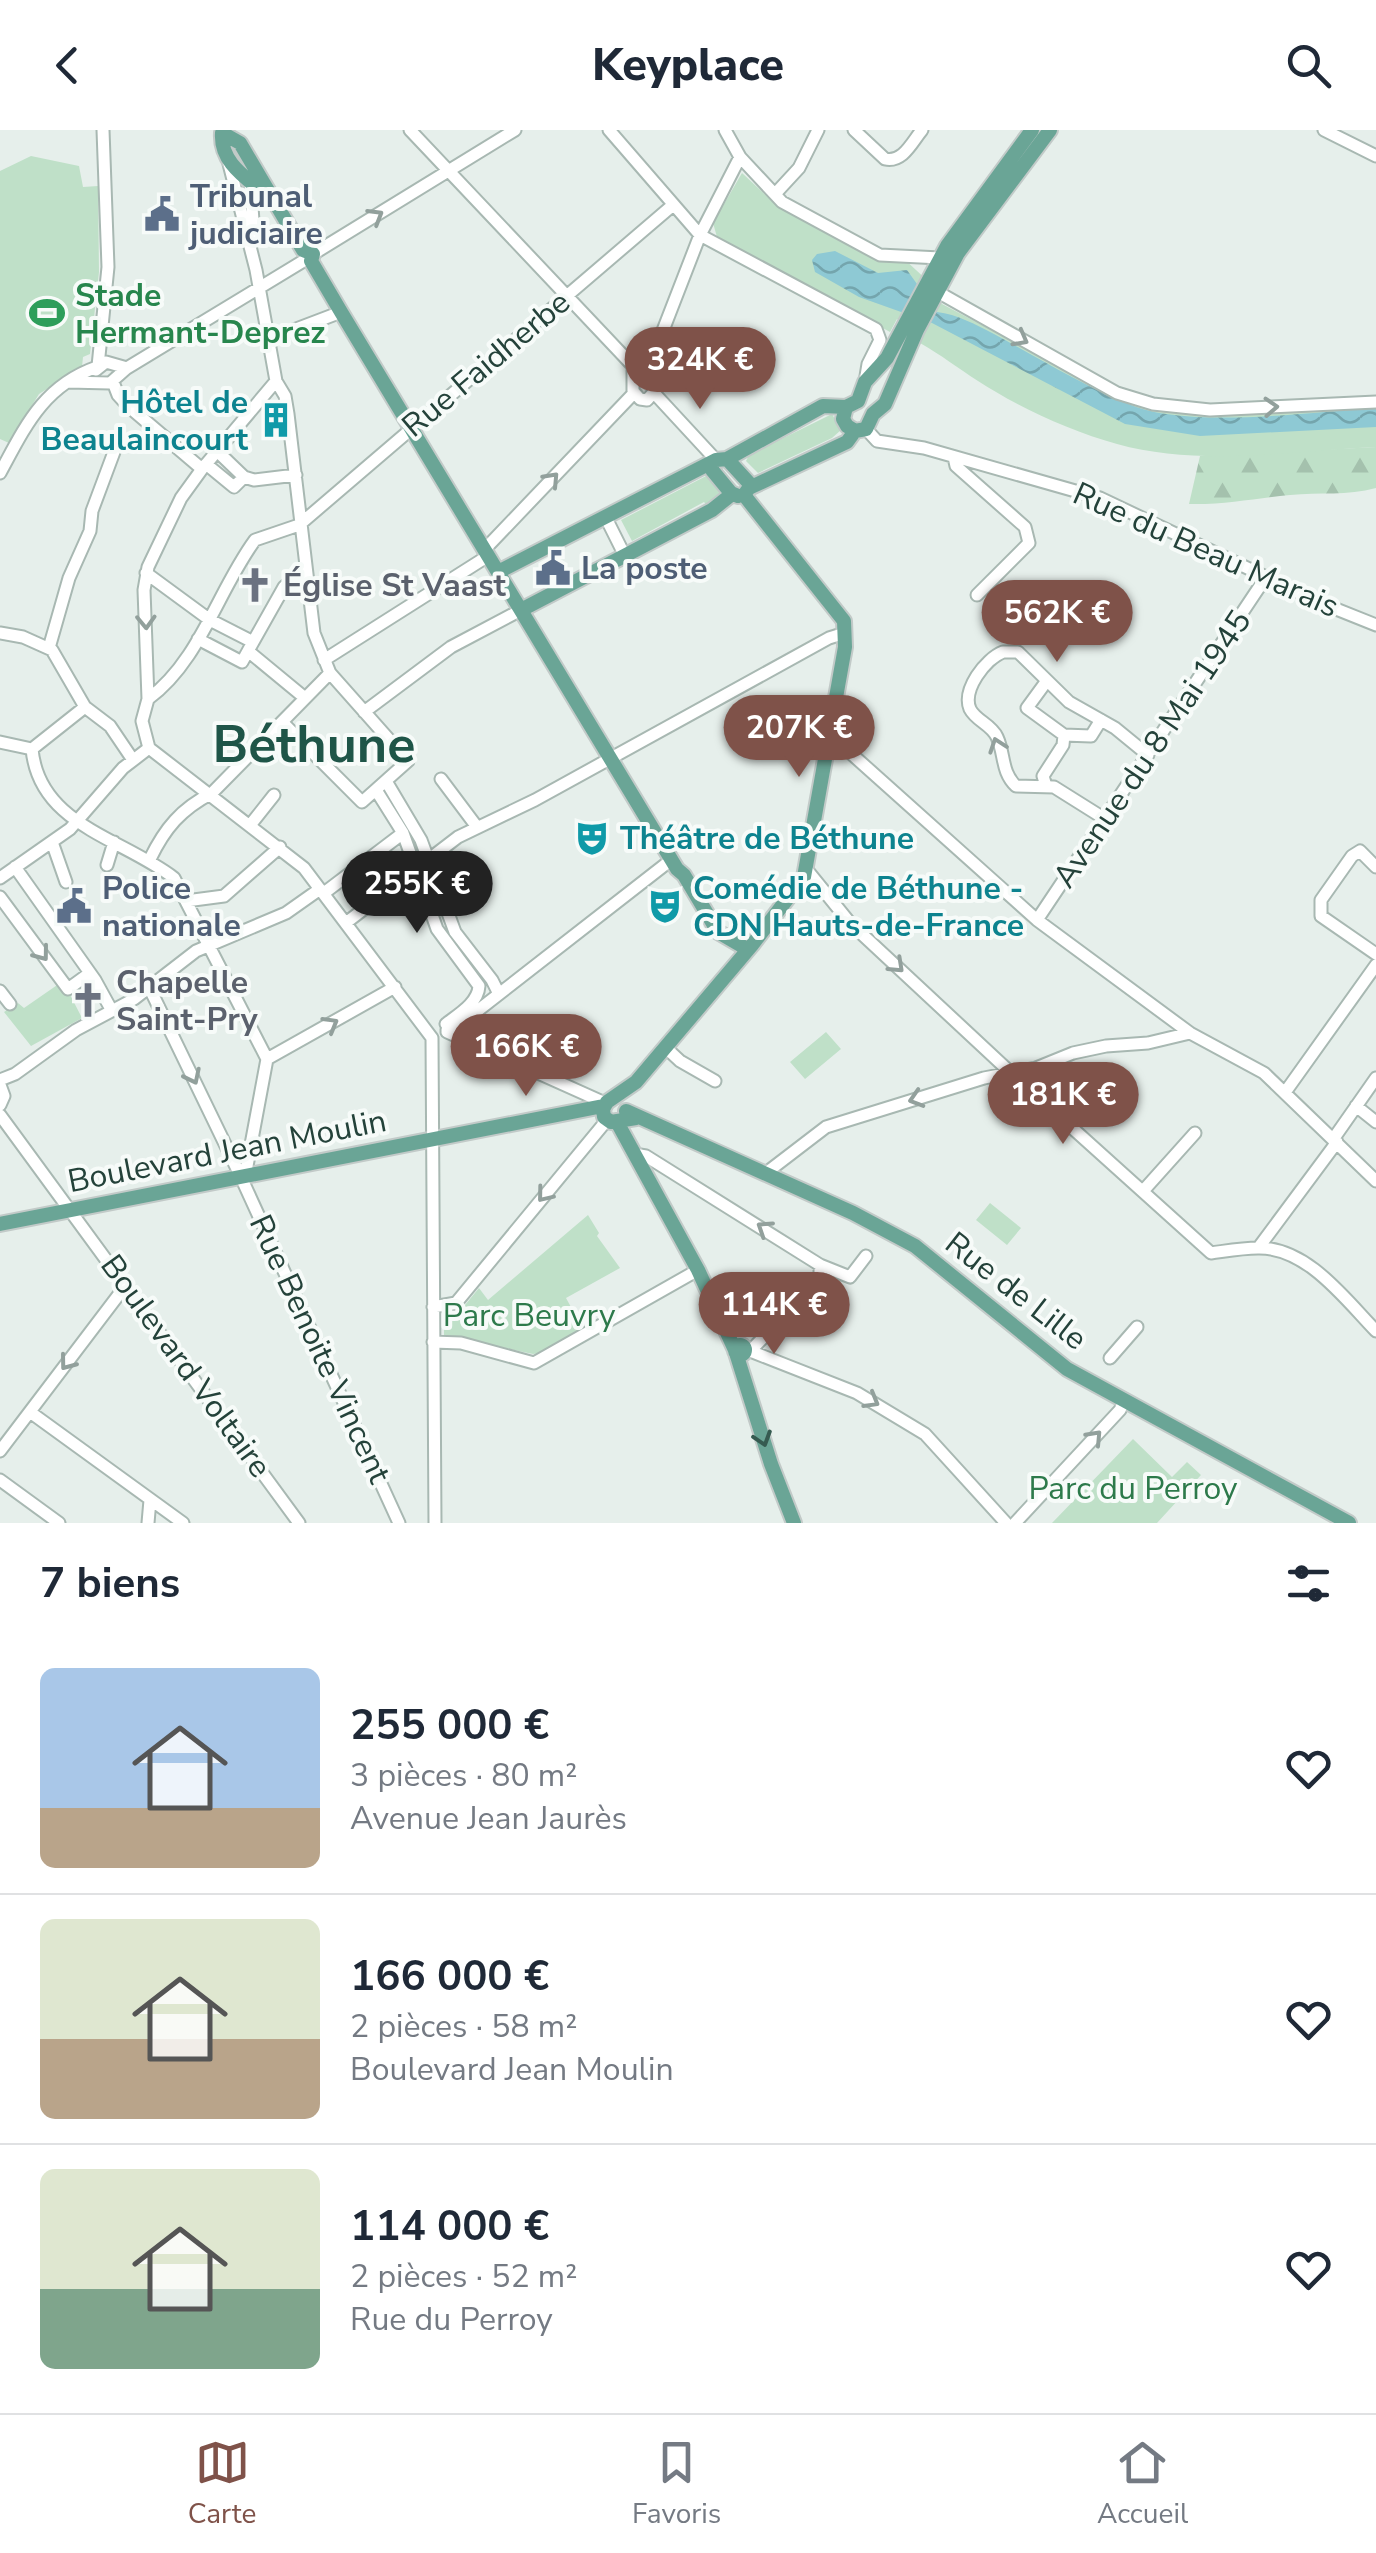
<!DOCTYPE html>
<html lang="fr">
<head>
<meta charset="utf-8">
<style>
	body { margin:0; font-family:"Nunito Sans",sans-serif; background:#f6f6f7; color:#1f2937; height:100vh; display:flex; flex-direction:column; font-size:38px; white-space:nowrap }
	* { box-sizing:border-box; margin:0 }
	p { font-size:32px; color:#747a83 }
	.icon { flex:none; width:55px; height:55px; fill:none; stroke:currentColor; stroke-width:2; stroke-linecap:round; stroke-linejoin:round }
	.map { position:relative; height:1393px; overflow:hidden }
	.side { display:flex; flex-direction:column; background:#fff; flex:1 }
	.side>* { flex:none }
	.price { position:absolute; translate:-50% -85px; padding:0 22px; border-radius:35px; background:#7f5249; color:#fff; font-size:32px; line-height:65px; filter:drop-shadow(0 2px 5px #0008) }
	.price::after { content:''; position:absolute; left:50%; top:60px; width:30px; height:22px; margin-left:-15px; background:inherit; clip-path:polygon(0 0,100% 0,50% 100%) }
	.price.active { background:#222; color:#fff }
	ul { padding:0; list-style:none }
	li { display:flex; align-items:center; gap:30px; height:250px; padding:0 40px }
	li+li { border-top:2px solid #e0e1e3 }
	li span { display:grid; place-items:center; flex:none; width:280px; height:200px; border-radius:15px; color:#555 }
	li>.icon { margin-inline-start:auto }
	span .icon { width:120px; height:120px; fill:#fffc; stroke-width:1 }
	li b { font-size:42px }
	h2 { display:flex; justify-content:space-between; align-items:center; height:120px; padding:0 40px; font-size:42px }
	header { display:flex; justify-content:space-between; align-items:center; height:130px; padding:0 40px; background:#fff; font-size:45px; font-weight:800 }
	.dock { display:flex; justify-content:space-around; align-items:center; height:140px; border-top:2px solid #e0e1e3; background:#fff; font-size:28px; color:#747a83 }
	.dock a { display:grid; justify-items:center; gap:5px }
	.dock .active { color:#7f5249 }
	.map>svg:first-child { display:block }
	.forest { fill:url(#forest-firs) }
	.green { fill:#bfe0c8 }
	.water { fill:url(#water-waves) }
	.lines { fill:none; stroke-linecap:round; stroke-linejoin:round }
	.minor-casing { stroke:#a8b8b2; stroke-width:15 }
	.major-casing { stroke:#c2cac8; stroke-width:18 }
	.minor { stroke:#fff; stroke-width:11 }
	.major { stroke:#6aa596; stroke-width:14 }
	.oneway { stroke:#92a09c }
	.oneway2 { stroke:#365b51 }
	.labels { text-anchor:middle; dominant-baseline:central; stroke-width:8; stroke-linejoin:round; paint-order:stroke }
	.service-label { font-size:32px; font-weight:bold; fill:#4e5e75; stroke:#f7fbf9; text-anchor:start }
	.leisure-label { font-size:32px; font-weight:bold; fill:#27864d; stroke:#f7fbf9; text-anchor:start }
	.street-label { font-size:32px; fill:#24423a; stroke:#f7fbf9 }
	.culture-label { font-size:32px; font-weight:bold; fill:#0d838f; stroke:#f7fbf9; text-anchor:start }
	.worship-label { font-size:32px; font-weight:bold; fill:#5b616d; stroke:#f7fbf9; text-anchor:start }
	.park-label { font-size:32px; fill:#2d7a4b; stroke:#f7fbf9 }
	.town-label { font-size:52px; font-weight:bold; fill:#1f5548; stroke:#f7fbf9 }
</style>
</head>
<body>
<header><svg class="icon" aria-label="back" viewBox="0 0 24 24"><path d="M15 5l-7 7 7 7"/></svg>Keyplace<svg class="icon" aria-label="search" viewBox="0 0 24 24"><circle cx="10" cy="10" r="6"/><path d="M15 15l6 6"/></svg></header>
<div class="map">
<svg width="1376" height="1393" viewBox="0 0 1376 1393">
	<defs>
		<pattern id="forest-firs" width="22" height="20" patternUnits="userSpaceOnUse" patternTransform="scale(2.5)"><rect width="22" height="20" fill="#bfe0c8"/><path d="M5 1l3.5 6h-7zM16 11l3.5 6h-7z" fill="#a4c1ad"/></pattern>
		<pattern id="water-waves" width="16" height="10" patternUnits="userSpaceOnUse" patternTransform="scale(2.5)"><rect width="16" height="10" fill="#8ec9d4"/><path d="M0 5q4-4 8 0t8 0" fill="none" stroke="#74a5ad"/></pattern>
	</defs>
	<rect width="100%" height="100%" fill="#e6efeb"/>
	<path class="forest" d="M1376,317V358C1347,366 1320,362 1290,365C1256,368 1224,375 1189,374L1200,326Z"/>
	<path class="green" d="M31,26L79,36L83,57L98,56L99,142L90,224L83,227L82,237L39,264L9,313L0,309V41Z
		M742,43L772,71L882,128H903L929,152L942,174L1107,261L1144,275H1376V317C1292,321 1199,337 1117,314C1070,301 1018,277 978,251C958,238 941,225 920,213L924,202L897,189L890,202L717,107L713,93Z
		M832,284L841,300L832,308L758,343L746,331L749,325Z
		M708,345L726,365L709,378L704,372L632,411L621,390Z
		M63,851L82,888L31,916L4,882L18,873L24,878Z
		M826,902L841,919L805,949L790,932Z
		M990,1073L1021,1098L1007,1115L976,1090Z
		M588,1085L599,1103L597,1106L620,1138L566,1168L583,1199L542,1223L533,1224L444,1205V1187L456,1186L479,1158L488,1170Z
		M1133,1309L1172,1347L1187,1332L1201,1345L1157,1393H1052Z"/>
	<path class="water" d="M835,121L878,143L907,140L937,182C957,184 976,195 994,204C1039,228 1083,256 1131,275C1190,299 1310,282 1376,278V297L1200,306L1125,294L932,193L859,167L815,142L812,130L817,124Z"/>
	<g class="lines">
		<defs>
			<path id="minor" d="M410,0L634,237
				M609,0L700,105L876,199L880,210L868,234L865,252
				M725,0L740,27L782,72L880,125L940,128
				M854,0L885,29C903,33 912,12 922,0
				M1324,0L1376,26
				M229,34L256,140L276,251L285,266L288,284L314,503L330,543L408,631L362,672L282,592
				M250,49L254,105
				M775,64L799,38L818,0
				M313,124L515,0
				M936,161L1117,263L1153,274L1210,280L1376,272
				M270,209L341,182
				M641,232L650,234L655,242V261L647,270L640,269L633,261V240Z
				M650,234L700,105L740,27
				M98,236L108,137L103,0
				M96,240L106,232L127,238
				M68,252L110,253L127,238L305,130
				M113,252L118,265L128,276L202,339
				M655,264L716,330
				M866,299L877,311L924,318L1100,368L1321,473L1376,495
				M954,327L956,336L1025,397L1029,413L977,465
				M206,334L234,357L244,347L217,321
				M0,343C25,297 43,256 97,237
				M244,347L254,350L296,345
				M606,388L625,426
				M485,419L634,263
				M146,443L210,490L253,512L242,532L198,509
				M0,503L23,507L52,520L85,577L110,596L133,630
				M253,512L284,457L291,451L307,449
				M49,518L69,448L90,401L92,381L114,322
				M248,521L305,568
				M324,530L488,426
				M1046,552L1027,578L1064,605L1063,615L1043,646L1046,656
				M148,569C200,531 218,460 255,410L299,395L673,75
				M364,582L451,517L521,480
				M1064,605L1091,606L1101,590
				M0,612L32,619
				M828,614L836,613L846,619L1037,790L1190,903L1264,943L1376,1051
				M149,618L142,591L148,569L144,460L148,437L181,368L202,339L276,251
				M149,618L304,738L432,908
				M32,619C39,695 122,708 174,748L267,929
				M32,619L85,577
				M441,649L477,697
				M386,651L421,710L455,802L492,850L499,864
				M376,660L403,703L437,799L479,856C478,873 459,884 446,894
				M1105,689L1054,657L1016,656C1001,642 1005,624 997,607C991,594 976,591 970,579C962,560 985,529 1003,522C1005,522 1016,522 1018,522L1069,572L1115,598L1148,625
				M251,694L274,665
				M52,712L66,752
				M150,729C165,698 181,679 212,663L330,543
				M107,735L114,712
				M15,737L95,850L112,881
				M1376,737L1360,721L1352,726L1321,770V786L1376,824
				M807,740L850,793L1010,942L1211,1123C1226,1121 1242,1118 1258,1118C1307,1117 1345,1169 1376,1201
				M0,748L70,699L123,638L149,618
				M324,763L403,703
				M0,767L68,859L90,843
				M186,771L224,766L280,717
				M1037,790L1266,447
				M347,792L458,707L535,670L829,508L845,503
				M150,859L240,1045L399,1393
				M0,861L10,874
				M447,900L458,896L671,730
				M447,902L605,973
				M432,908L435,1393
				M665,917L680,931L715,951
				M267,929L395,857
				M0,950L15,944L76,900L134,869L196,821L286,783L320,759
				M0,955L4,966L0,975
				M1286,961L1376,835
				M1356,976L1376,992
				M0,985L299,1393
				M1334,1008L1376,948
				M634,1024L646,1026L820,1135V1150L750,1221L746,1220
				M766,1043L826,997L984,948L1036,938L1073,923L1106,916L1148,913L1190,903
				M240,1045L247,1036L267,929
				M1143,1061L1195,1003
				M1259,1117L1337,1012
				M820,1135L850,1147L866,1126
				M433,1177L456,1173L607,990
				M433,1212L461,1213L534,1233L698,1140
				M750,1221L857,1263L925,1304L1006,1393
				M1110,1228L1137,1197
				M30,1282L183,1393
				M0,1321L120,1163L128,1157
				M0,1350L59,1393
				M148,1393L150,1370
				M1015,1393L1120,1280L1124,1271"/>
			<path id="major" d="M222,3L240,13L303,120L313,124L311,131L341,182L677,739L684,745L718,802L742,816
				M222,3C220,32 245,47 265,64
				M858,271L865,252L887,228L947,116L1032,0
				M846,277L843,289L847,296L855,301
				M855,301L866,299L873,284L885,274L917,200L958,123L1050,0
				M727,329L749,353V358
				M712,335V340L731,363L738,366
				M744,365L749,358L847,312L855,301
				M498,442L716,330L727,329L823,276L846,277L858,271
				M521,480L712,380L732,364
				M626,981L853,1083L915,1116L1067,1239L1349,1393
				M636,988L611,992L604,987L603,979L607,972L636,952L752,815L804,747L845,517L844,491L744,365
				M617,992L698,1140L735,1220
				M0,1094L603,976
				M735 1220a5 5 0 1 1 10 0a5 5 0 1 1-10 0Z
				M736,1223L771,1334L794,1393"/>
		</defs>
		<use href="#minor" class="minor-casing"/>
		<use href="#major" class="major-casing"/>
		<use href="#minor" class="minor"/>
		<use href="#major" class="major"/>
	</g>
	<defs><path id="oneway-chevron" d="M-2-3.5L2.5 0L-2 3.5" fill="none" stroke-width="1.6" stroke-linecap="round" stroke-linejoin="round" transform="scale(2.5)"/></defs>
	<g class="oneway">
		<use href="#oneway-chevron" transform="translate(376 86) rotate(-31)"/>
		<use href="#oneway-chevron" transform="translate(1021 209) rotate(29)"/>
		<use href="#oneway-chevron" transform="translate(1271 277) rotate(-3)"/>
		<use href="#oneway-chevron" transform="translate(552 349) rotate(-47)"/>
		<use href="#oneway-chevron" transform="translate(146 492) rotate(88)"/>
		<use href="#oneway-chevron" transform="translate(997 615) rotate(-109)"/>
		<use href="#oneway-chevron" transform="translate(42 824) rotate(53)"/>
		<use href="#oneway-chevron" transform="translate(897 836) rotate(43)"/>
		<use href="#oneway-chevron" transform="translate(331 894) rotate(-30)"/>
		<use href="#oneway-chevron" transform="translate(193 947) rotate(64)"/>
		<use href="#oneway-chevron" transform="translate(916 969) rotate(163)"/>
		<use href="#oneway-chevron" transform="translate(544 1065) rotate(129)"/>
		<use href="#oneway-chevron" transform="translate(764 1098) rotate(-147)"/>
		<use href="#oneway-chevron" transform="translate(67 1233) rotate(127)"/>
		<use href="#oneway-chevron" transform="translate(872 1271) rotate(30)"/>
		<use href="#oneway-chevron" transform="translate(1095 1307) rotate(-47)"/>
	</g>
	<use class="oneway2" href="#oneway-chevron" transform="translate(763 1309) rotate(72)"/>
	<defs>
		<symbol id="civic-bare" viewBox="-9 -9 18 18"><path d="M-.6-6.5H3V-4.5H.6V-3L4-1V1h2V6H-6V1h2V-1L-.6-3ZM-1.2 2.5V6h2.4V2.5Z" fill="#5c6f8a" stroke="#f7fbf9" stroke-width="2.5" paint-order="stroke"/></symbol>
		<symbol id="stadium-bare" viewBox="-9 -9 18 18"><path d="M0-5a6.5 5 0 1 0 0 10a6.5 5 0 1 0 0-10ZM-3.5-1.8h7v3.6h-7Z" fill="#2e9e5b" stroke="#f7fbf9" stroke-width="2.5" paint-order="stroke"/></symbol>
		<symbol id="building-bare" viewBox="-9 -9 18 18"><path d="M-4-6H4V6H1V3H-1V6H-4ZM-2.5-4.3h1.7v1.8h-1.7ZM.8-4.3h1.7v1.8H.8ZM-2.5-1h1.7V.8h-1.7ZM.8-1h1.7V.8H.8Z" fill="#0f9aa8" stroke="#f7fbf9" stroke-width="2.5" paint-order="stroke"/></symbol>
		<symbol id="church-bare" viewBox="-9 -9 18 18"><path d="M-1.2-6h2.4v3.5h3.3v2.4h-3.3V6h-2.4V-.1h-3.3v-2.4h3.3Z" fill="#6b7280" stroke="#f7fbf9" stroke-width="2.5" paint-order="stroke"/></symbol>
		<symbol id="theatre-bare" viewBox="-9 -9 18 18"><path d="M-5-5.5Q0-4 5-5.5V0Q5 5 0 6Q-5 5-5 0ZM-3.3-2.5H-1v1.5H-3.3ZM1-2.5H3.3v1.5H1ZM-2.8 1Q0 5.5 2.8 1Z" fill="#0f9aa8" stroke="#f7fbf9" stroke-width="2.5" paint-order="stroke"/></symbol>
	</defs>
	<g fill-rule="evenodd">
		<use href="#civic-bare" x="137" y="59" width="50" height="50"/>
		<use href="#stadium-bare" x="22" y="158" width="50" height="50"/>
		<use href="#building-bare" x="251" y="265" width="50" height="50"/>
		<use href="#civic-bare" x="528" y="413" width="50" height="50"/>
		<use href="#church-bare" x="230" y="430" width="50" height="50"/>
		<use href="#theatre-bare" x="567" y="683" width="50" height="50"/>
		<use href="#civic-bare" x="49" y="751" width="50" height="50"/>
		<use href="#theatre-bare" x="640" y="751" width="50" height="50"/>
		<use href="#church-bare" x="63" y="845" width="50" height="50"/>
	</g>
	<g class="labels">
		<g class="service-label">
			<text x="190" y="66">Tribunal<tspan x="190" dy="37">judiciaire</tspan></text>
			<text x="581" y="438">La poste</text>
			<text x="102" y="758">Police<tspan x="102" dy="37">nationale</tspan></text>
		</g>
		<g class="leisure-label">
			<text x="75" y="165">Stade<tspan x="75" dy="37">Hermant-Deprez</tspan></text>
		</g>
		<g class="street-label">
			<text transform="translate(486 234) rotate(-40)">Rue Faidherbe</text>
			<text transform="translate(1206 420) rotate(24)">Rue du Beau Marais</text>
			<text transform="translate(1152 619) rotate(-56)">Avenue du 8 Mai 1945</text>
			<text transform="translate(227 1021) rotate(-11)">Boulevard Jean Moulin</text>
			<text transform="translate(1016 1161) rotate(38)">Rue de Lille</text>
			<text transform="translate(320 1219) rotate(65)">Rue Benoite Vincent</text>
			<text transform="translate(186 1236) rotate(54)">Boulevard Voltaire</text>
		</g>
		<g class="culture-label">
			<text x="248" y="272" text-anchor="end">Hôtel de<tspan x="248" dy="37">Beaulaincourt</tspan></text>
			<text x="620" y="708">Théâtre de Béthune</text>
			<text x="693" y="758">Comédie de Béthune -<tspan x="693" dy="37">CDN Hauts-de-France</tspan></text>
		</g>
		<g class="worship-label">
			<text x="283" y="455">Église St Vaast</text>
			<text x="116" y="852">Chapelle<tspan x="116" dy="37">Saint-Pry</tspan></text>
		</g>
		<g class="park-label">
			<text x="529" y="1185">Parc Beuvry</text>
			<text x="1133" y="1358">Parc du Perroy</text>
		</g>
		<g class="town-label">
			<text x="314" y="614">Béthune</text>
		</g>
	</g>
</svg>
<b class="price" style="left:700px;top:282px">324K €</b>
<b class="price" style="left:1057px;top:535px">562K €</b>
<b class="price" style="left:799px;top:650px">207K €</b>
<b class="price active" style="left:417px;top:806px">255K €</b>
<b class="price" style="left:526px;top:969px">166K €</b>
<b class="price" style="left:1063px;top:1017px">181K €</b>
<b class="price" style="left:774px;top:1227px">114K €</b>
</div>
<section class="side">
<h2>7 biens<svg class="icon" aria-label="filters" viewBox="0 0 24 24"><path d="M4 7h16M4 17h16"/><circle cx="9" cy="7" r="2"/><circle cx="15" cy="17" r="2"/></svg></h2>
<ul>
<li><span style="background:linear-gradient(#a9c7e8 70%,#b9a48a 0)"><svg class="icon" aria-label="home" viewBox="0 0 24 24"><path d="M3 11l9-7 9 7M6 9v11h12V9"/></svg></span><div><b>255 000 €</b><p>3 pièces · 80 m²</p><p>Avenue Jean Jaurès</p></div><svg class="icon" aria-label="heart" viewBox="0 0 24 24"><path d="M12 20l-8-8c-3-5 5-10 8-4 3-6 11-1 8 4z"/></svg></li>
<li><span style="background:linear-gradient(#dfe7d0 60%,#b9a48a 0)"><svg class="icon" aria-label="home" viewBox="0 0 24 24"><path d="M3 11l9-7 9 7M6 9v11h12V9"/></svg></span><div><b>166 000 €</b><p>2 pièces · 58 m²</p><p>Boulevard Jean Moulin</p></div><svg class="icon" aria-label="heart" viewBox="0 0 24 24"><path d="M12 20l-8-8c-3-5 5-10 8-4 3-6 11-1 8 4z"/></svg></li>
<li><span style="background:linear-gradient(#dfe7d0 60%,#7fa58c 0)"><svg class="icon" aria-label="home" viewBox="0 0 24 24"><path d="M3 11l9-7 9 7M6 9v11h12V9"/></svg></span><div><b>114 000 €</b><p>2 pièces · 52 m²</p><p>Rue du Perroy</p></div><svg class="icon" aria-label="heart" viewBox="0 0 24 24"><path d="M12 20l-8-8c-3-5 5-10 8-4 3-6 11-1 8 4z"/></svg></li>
</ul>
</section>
<nav class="dock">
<a class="active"><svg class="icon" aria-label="map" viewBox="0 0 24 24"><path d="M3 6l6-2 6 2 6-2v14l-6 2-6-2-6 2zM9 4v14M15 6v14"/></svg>Carte</a>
<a><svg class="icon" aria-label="saved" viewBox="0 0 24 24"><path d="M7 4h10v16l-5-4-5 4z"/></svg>Favoris</a>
<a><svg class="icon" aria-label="home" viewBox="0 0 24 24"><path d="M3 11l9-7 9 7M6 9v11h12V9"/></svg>Accueil</a>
</nav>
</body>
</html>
